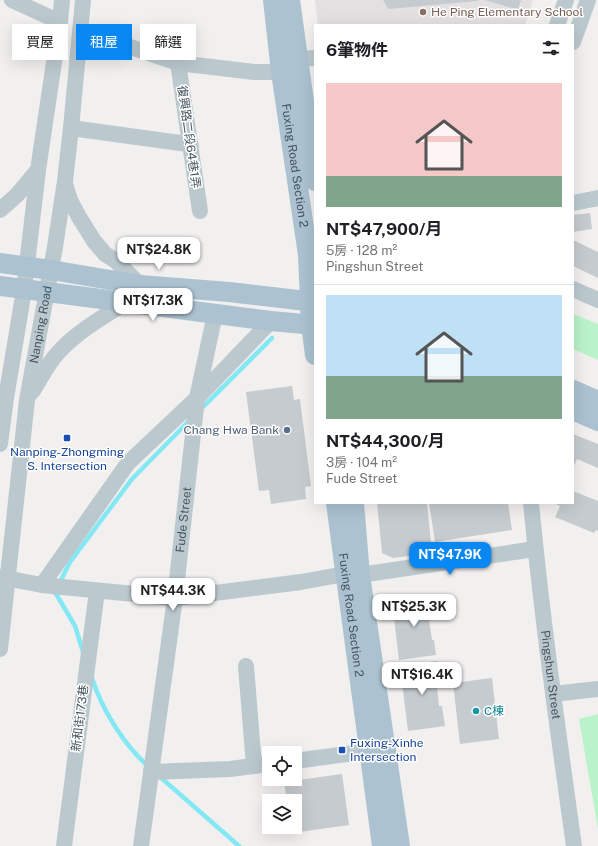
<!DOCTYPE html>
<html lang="zh-TW">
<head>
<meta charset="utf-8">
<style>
	body { margin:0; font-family:"Public Sans","Noto Sans TC",sans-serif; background:#f6f6f6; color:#202124; height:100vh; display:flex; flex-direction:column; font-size:15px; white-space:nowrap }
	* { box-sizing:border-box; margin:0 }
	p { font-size:13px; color:#757577 }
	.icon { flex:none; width:22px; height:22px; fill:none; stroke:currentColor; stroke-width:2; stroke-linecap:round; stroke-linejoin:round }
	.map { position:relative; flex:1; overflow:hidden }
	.panel { position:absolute; left:314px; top:24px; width:260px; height:480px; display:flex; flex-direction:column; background:#fff; border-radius:0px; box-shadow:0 4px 16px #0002 }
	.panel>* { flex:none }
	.banner { position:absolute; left:12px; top:24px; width:242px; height:36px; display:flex; gap:8px }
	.fabs { position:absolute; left:262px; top:746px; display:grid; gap:8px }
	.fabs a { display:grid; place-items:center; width:40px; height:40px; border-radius:0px; background:#fff; box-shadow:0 4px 16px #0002; font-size:20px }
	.price { position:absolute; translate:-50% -34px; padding:0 9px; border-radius:8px; background:#fff; color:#222; font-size:13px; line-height:26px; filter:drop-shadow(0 1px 2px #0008) }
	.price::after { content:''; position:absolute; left:50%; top:24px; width:12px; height:9px; margin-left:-6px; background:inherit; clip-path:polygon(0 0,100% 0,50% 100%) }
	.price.current { background:#0987f2; color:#fff }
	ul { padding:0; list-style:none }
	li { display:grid; align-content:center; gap:8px; height:212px; padding:0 12px }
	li+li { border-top:1px solid #e0e0e0 }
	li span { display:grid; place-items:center; height:124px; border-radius:0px; color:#555 }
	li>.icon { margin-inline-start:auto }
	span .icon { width:72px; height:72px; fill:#fffc; stroke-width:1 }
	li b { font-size:17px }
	h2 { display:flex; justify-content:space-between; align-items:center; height:48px; padding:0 12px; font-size:17px }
	.tag { padding:0 14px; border-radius:0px; background:#fff; box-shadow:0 4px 16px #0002; font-size:14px; line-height:36px }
	.tag.current { background:#0987f2; color:#fff }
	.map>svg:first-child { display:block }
	.education { fill:#e3e0e1 }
	.green { fill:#baf3ca }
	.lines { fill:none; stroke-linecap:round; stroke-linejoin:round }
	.stream { stroke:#83e8f4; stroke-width:4.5 }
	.building { fill:#c6cbcf }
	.minor { stroke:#bbc9cf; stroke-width:16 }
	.major { stroke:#acc2d0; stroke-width:20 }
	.education-dot { fill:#8d6e63; stroke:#fff; stroke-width:1.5 }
	.service-dot { fill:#5c6f8a; stroke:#fff; stroke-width:1.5 }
	.transit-dot { fill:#1a4fb4; stroke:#fff; stroke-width:1.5 }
	.culture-dot { fill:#0f9aa8; stroke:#fff; stroke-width:1.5 }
	.labels { text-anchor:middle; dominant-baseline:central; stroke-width:3; stroke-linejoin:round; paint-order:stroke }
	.education-label { font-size:12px; fill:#785e54; stroke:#fff; text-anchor:start }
	.street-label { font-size:12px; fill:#45555e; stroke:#fff }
	.service-label { font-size:12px; fill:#4e5e75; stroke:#fff; text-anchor:end }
	.transit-label { font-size:12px; fill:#164399; stroke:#fff }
	.culture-label { font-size:12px; fill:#0d838f; stroke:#fff; text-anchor:start }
</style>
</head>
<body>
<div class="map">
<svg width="598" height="846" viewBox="0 0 598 846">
	<rect width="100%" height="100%" fill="#f2efef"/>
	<path class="education" d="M315,0H533L525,25H318Z"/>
	<path class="green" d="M573,314L598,324V360L573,349Z
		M598,714V829L579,719Z"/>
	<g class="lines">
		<path class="stream" d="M201,409L272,338
			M59,584L70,562L132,479L190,420
			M56,590L55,592L75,626L83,652
			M92,678C102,710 124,745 149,767
			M159,776L239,846"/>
	</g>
	<path class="building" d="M383,0H478V1L388,9Z
		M485,0H521L518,10Z
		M590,213L592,229L573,232V215Z
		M573,240L598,252V278L573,266Z
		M292,386L294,400L300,399L311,486L305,487L306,499L271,504L269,490L259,491L246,392Z
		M573,434L598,444V468L577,459L573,468Z
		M573,491L598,501V531L596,530L594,533L555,517L560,506L554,503H573Z
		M377,503H427L432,553L393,558L382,553Z
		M429,503H508L512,530L435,542Z
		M429,597L432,619L429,620L432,640H434L436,655L399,660L392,602Z
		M437,661L440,685H437L439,706H442L445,726L408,731L400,666Z
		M492,678L499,739L460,744L453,683Z
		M342,774L349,825L292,833L291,827H295V801H287L284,782Z"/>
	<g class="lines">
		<g class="minor">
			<path d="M12,0L60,22"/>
			<path d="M557,25L566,0"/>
			<path d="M80,30L178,63L254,72H281"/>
			<path d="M573,42L588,0"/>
			<path d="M298,59L315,58"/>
			<path d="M178,63L200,211"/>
			<path d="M71,128L180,143L191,145"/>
			<path d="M65,184L70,200L79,217L94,241L105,254L116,261L140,285"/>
			<path d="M573,203L598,198"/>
			<path d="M0,210L17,195L38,170"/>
			<path d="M573,289L598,300"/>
			<path d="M32,392C39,381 48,364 56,355C75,333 101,318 125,303"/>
			<path d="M0,444L6,398L24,290L38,170L60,22L62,0"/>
			<path id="s1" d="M531,503C542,618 558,732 574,846"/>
			<path d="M360,575L535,549"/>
			<path d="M0,577L42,585L175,598L301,582L345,574"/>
			<path d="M42,585L128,463L197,398L271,321"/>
			<path id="s2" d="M0,649L27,400L55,247L65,181L71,128L83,0"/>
			<path d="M246,666L254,766"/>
			<path d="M553,694L598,689"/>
			<path d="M295,761L369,751"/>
			<path d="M151,772L230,769L269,764"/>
			<path d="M64,846L97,591"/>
			<path id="s3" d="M141,846L175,598L197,398L215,314"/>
		</g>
		<g class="major">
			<path id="s4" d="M273,0L281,72L308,255L311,325L315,355"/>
			<path d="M290,0L315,181"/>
			<path d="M0,263L51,270L140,285L229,292L315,302"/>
			<path d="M0,286L271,321L315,325"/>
			<path d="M573,390L598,401"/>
			<path d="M573,410L598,421"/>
			<path id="s5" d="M336,503L382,846"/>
			<path d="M354,503L360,575L400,846"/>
		</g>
	</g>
	<circle class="education-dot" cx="423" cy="12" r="4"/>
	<circle class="service-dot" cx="287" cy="430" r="4"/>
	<g class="transit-dot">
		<rect x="63" y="434" width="8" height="8" rx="2"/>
		<rect x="338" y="746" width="8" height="8" rx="2"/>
	</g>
	<circle class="culture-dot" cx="476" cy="711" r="4"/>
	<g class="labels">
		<g class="education-label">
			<text x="431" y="12">He Ping Elementary School</text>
		</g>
		<g class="street-label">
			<text transform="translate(189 137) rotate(82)">復興路二段64巷1弄</text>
			<text stroke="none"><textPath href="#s4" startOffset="167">Fuxing Road Section 2</textPath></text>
			<text stroke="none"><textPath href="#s2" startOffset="327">Nanping Road</textPath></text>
			<text stroke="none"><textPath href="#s3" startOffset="329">Fude Street</textPath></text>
			<text stroke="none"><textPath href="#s5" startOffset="113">Fuxing Road Section 2</textPath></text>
			<text stroke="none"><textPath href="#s1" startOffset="173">Pingshun Street</textPath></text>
			<text transform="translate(80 718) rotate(-83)">新和街173巷</text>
		</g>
		<g class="service-label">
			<text x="279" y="430">Chang Hwa Bank</text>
		</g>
		<g class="transit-label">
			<text x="67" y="452">Nanping-Zhongming<tspan x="67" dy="14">S. Intersection</tspan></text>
			<text x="350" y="743" text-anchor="start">Fuxing-Xinhe<tspan x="350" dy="14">Intersection</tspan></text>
		</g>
		<g class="culture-label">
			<text x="484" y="711">C棟</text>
		</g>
	</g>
</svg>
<div class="fabs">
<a><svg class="icon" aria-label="locate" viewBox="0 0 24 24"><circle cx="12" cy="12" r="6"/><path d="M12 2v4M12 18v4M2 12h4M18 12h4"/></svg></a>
<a><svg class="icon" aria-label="layers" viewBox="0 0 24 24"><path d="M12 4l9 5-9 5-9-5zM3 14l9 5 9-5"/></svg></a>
</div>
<b class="price" style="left:159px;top:271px">NT$24.8K</b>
<b class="price" style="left:153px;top:322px">NT$17.3K</b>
<b class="price current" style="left:450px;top:576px">NT$47.9K</b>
<b class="price" style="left:173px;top:612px">NT$44.3K</b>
<b class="price" style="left:414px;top:628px">NT$25.3K</b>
<b class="price" style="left:422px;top:696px">NT$16.4K</b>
<div class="banner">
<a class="tag">買屋</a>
<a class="tag current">租屋</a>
<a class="tag">篩選</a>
</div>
<section class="panel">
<h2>6筆物件<svg class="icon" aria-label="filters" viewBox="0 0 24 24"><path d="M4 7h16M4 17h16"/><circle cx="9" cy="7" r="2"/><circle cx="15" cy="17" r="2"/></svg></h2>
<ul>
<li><span style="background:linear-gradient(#f6c9c9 75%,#7fa58c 0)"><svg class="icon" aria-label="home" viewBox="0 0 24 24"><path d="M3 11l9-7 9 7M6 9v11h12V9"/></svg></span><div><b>NT$47,900/月</b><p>5房 · 128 m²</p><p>Pingshun Street</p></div></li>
<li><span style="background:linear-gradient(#bfe0f5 65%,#7fa58c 0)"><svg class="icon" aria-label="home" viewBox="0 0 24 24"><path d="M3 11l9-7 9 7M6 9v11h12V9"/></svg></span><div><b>NT$44,300/月</b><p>3房 · 104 m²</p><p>Fude Street</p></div></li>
</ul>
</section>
</div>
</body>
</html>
